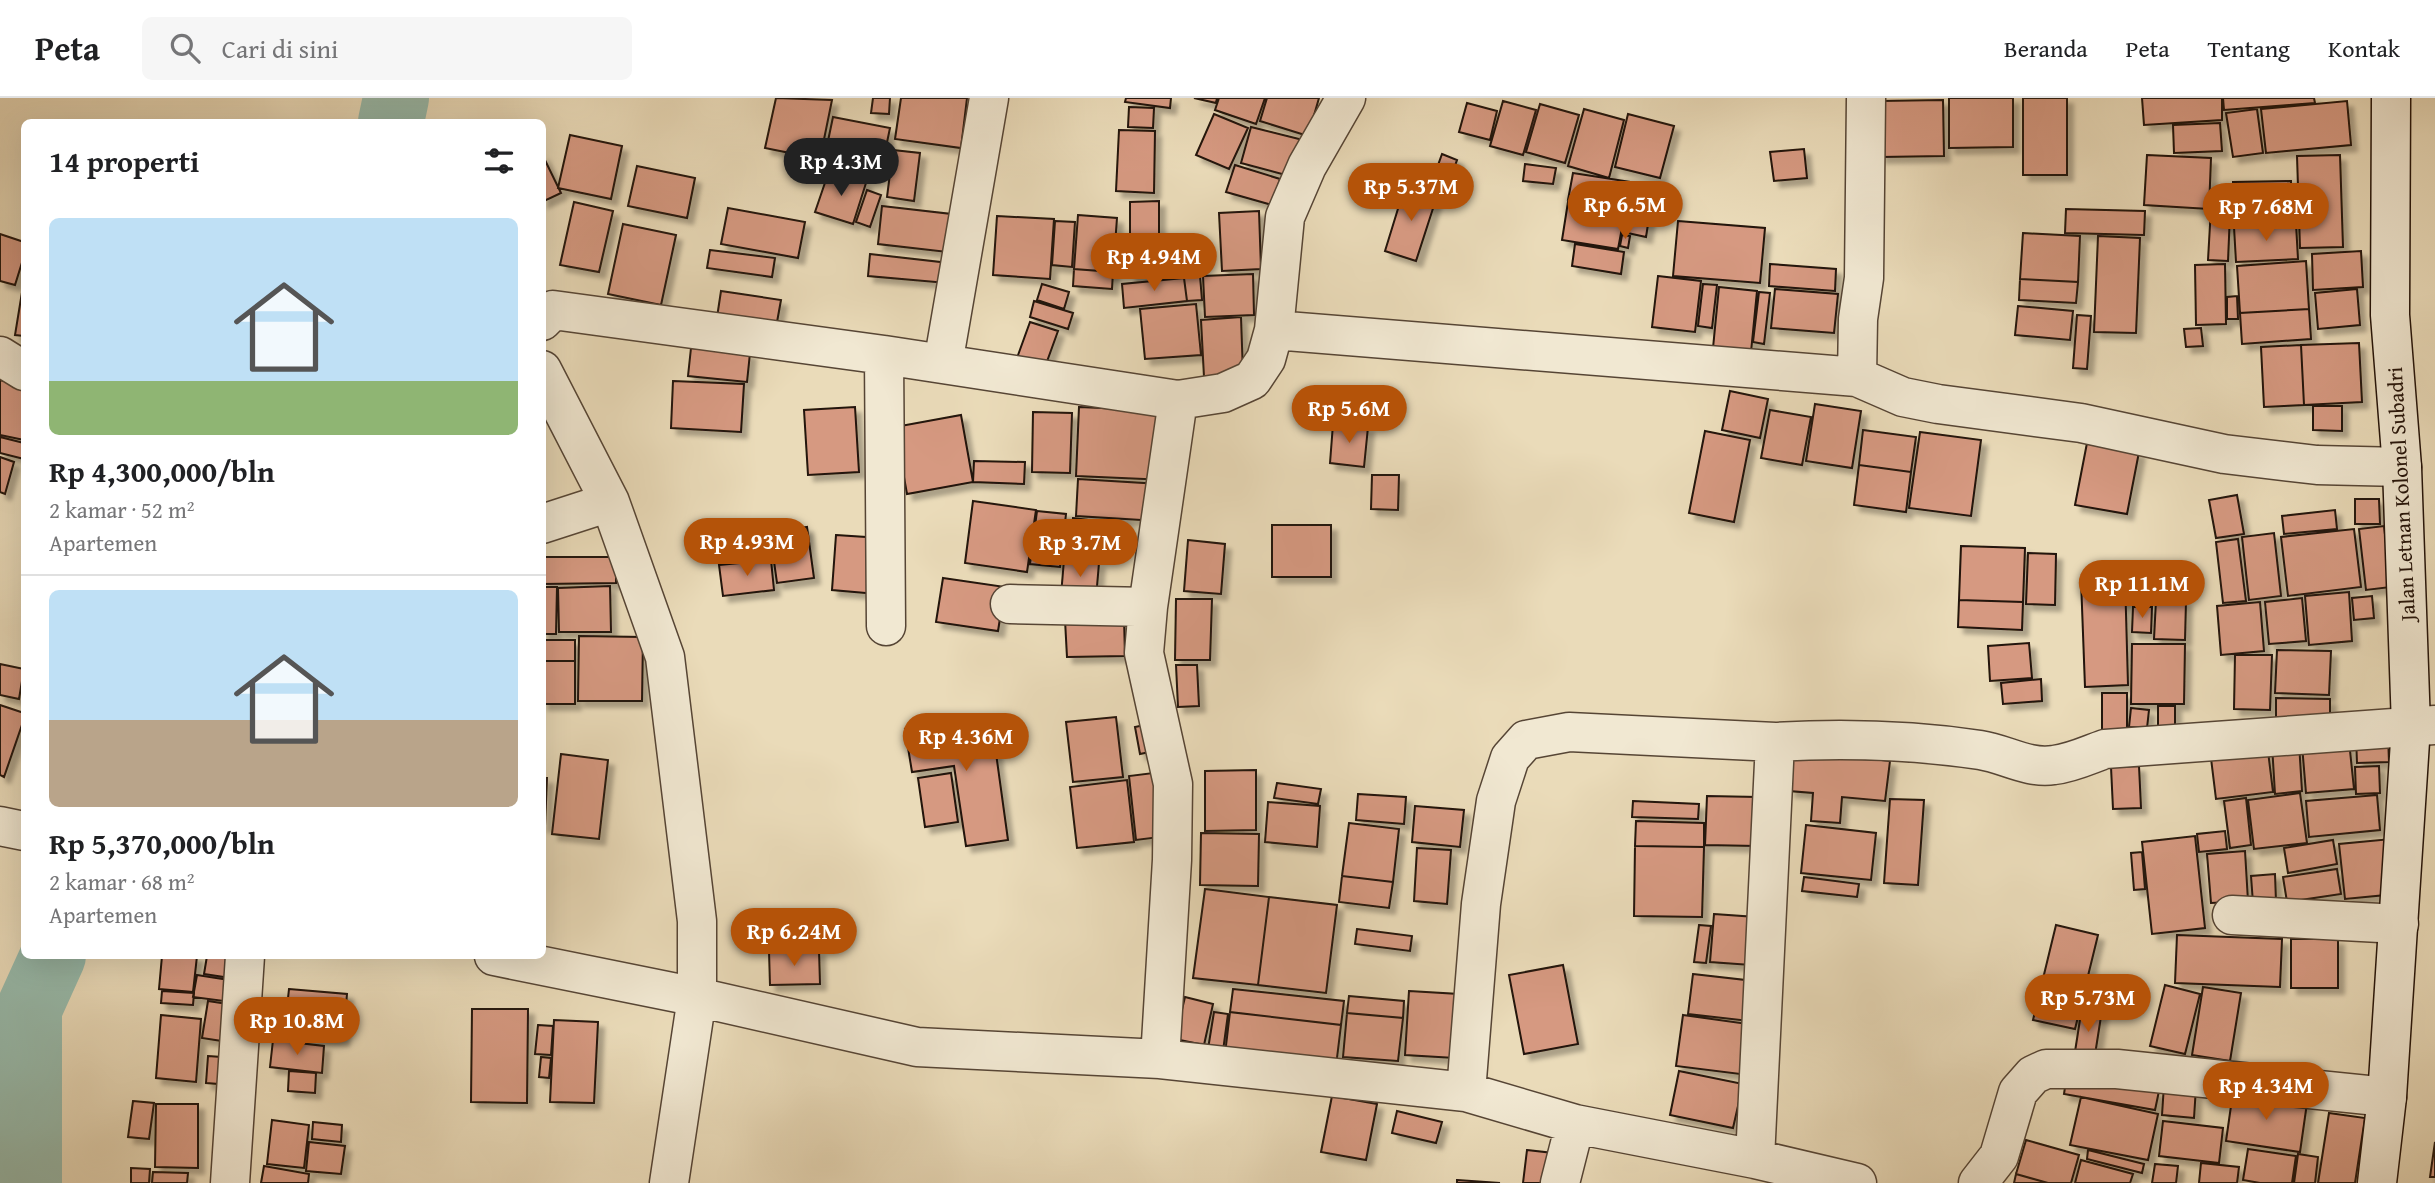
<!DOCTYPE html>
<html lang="id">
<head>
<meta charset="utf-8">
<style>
	body { margin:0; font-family:"Gentium Book Plus",serif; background:#f6f6f6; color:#202124; height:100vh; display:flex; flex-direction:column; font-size:26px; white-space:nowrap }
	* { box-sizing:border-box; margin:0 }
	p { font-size:23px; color:#757577 }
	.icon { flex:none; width:38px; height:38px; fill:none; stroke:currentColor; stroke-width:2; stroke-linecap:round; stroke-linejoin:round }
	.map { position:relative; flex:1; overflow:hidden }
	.details { position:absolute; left:21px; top:21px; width:525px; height:840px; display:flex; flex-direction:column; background:#fff; border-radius:10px; box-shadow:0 7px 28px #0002 }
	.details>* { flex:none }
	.price { position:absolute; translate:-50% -60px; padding:0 16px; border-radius:24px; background:#b45309; color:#fff; font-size:23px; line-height:46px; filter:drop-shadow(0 2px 4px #0008) }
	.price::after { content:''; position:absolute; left:50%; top:42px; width:21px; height:16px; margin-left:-10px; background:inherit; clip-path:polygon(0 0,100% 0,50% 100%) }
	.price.current { background:#222; color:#fff }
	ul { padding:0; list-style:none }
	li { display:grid; align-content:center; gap:14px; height:371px; padding:0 28px }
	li+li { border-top:2px solid #e0e0e0 }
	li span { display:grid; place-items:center; height:217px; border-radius:10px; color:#555 }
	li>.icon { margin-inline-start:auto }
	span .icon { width:126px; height:126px; fill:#fffc; stroke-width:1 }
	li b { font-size:30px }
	h2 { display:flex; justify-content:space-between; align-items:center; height:84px; padding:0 28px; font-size:30px }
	header { display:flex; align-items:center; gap:42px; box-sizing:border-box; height:98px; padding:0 35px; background:#fff; border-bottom:2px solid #e0e0e0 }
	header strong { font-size:33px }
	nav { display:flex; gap:38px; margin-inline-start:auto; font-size:24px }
	.search { width:490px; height:63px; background:#f6f6f6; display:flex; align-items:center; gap:18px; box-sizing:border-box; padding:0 24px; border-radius:10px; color:#757577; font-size:26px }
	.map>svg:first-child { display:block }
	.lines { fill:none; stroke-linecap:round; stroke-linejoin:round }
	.river { stroke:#98bbac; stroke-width:66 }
	.building { fill:#d69981; stroke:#241309; stroke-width:2; filter:url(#shadow) }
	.street-casing { stroke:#564535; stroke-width:41 }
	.secondary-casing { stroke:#241309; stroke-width:41 }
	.street { stroke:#f1e8d2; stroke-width:38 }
	.secondary { stroke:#f1e8d2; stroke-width:38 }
	.labels { text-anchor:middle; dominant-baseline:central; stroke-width:7; stroke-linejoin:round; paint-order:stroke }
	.street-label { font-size:21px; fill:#241309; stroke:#f1e8d2 }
</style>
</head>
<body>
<header>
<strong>Peta</strong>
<div class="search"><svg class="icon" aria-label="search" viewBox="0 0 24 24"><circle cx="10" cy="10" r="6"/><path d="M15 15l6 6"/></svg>Cari di sini</div>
<nav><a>Beranda</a><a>Peta</a><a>Tentang</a><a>Kontak</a></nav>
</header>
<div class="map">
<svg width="2435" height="1085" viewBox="0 0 2435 1085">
	<defs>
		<filter id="shadow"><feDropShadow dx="6" dy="6" stdDeviation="2" flood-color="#0004"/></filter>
	</defs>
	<rect width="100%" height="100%" fill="#eadbb9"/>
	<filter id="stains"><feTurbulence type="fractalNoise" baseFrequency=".00286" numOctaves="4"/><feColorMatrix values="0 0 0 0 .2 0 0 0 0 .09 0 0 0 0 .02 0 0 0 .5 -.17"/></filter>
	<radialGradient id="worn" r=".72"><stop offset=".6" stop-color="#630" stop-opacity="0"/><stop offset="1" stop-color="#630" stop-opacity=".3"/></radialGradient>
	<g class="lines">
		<path class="river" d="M391,24L396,0
			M29,1085V911L53,858"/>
	</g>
	<path class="building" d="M776,0L832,2L820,61L765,50Z
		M873,0H890L889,16L871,15Z
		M901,0H967L961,50L895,41Z
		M1126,0H1171L1170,10L1125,4Z
		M1194,0H1217L1216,5Z
		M1219,0H1265L1256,26L1215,12Z
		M1267,0H1319L1308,38L1260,23Z
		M1949,0H2013V49L1949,50Z
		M2023,0H2067V77H2023Z
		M2142,0H2222V22L2144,27Z
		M2223,0H2314L2315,5L2224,12Z
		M1943,2L1944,58L1880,59L1879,3Z
		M1503,3L1536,12L1523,57L1490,48Z
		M2347,3L2351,47L2266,55L2261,11Z
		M1467,5L1497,13L1490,42L1459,34Z
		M1540,6L1579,17L1565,65L1526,54Z
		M1129,9L1154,10L1153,30L1128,29Z
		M1584,11L1624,22L1609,80L1568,68Z
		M2257,11L2263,55L2233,59L2226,15Z
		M1214,16L1248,30L1229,71L1196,57Z
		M1628,16L1674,28L1660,80L1615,69Z
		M833,19L890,30L881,73L824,62Z
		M2220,25L2222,53L2174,55L2173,27Z
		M1251,29L1307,43L1297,80L1241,65Z
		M1119,32L1155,33L1154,95L1116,93Z
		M570,37L622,48L611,101L558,90Z
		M1804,51L1807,80L1774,83L1770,54Z
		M893,52L920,55L914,103L887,99Z
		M542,56L561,95L542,104Z
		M1442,56L1457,62L1452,76L1437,70Z
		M2147,57L2211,60L2209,111L2144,107Z
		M2340,57L2343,149L2300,150L2297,58Z
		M1525,66L1556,70L1553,86L1523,83Z
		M1235,67L1280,81L1272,107L1226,94Z
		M637,68L695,80L687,120L628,108Z
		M829,73L866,85L853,126L815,114Z
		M1573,75L1663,89L1659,116L1568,102Z
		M2291,83V124L2233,125V84Z
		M1405,88L1437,98L1416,163L1385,153Z
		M867,92L881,97L870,129L856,124Z
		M2212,92H2231L2228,163L2208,162Z
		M1159,103V180H1130V104Z
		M574,104L613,113L599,174L560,167Z
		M1568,104L1625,114L1618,151L1562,142Z
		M882,108L960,117L956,155L878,146Z
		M728,110L805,124L798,160L721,146Z
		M2066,111L2145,113L2144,137L2065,135Z
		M1259,113L1261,171L1222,173L1219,115Z
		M1626,116L1649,120L1646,139L1623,134Z
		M1078,117L1117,120L1113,174L1074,171Z
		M997,118L1054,121L1050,181L993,177Z
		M1055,123L1075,124L1072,169L1052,167Z
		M1678,123L1765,130L1760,185L1673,178Z
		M623,126L676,137L661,207L608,196Z
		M2296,126L2298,161L2236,164L2234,129Z
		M2023,135L2080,138L2078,184L2020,181Z
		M0,136L24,144V158L15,187L0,183Z
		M1622,137L1630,138L1628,150L1620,148Z
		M2098,138L2140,140L2136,235L2094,234Z
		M1575,146L1624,154L1621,176L1572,168Z
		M710,152L775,160L772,179L707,170Z
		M2361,153L2363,189L2313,192L2312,156Z
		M870,156L949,165L947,185L868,178Z
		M2306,163L2309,211L2240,215L2237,168Z
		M1770,166L1836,171L1835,193L1769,188Z
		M2225,166L2226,226L2196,227L2195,167Z
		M1074,171L1113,174L1112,191L1073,188Z
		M1253,176L1254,217L1205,219L1203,178Z
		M1200,178L1202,202L1187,203L1184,180Z
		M1658,178L1701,183L1695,234L1652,229Z
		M1184,180L1187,203L1124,210L1122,186Z
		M2020,181L2078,184L2076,205L2019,202Z
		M24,182V238L15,237Z
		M1042,186L1069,194L1064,211L1037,202Z
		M1703,186L1717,187L1712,230L1698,228Z
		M1719,189L1757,193L1751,254L1713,250Z
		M1775,191L1838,196L1834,235L1771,230Z
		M2357,191L2360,227L2318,231L2315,195Z
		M721,193L781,202L775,235L716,226Z
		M1759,194L1770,195L1764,246L1753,244Z
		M2237,198L2238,221H2227V199Z
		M1034,203L1073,215L1068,231L1030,219Z
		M1196,206L1201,257L1145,261L1140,211Z
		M2018,208L2073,213L2070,242L2015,237Z
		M2309,211L2311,241L2242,246L2240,215Z
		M2077,217L2091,218L2087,271L2073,270Z
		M1241,219L1243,277L1204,279L1201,222Z
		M1030,224L1058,233L1041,280L1013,271Z
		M2201,230L2203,248L2186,249L2184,231Z
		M2359,245L2362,304L2304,307L2301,247Z
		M2301,247L2304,307L2264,309L2261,249Z
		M691,250L750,255L747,284L688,278Z
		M0,282L24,288V342L0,337Z
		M673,283L744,286L741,334L671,330Z
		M1730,293L1768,301L1760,340L1722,332Z
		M1815,306L1861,313L1852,370L1806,363Z
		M2313,308H2342V333L2313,332Z
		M855,309L859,374L808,377L804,312Z
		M1079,309L1171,313L1167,382L1076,378Z
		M1770,312L1811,319L1802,367L1761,360Z
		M1033,314L1072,315L1070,375L1032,374Z
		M961,317L973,384L907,396L895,329Z
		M1333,326L1368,329L1364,369L1330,365Z
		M1863,332L1916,339L1911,374L1859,367Z
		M1705,333L1750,342L1734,424L1689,415Z
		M1920,334L1981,342L1971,418L1909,410Z
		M0,339L24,345V361L0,355Z
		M2087,345L2139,354L2127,416L2075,407Z
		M0,359L14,364L5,396L0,394Z
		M974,363L1025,364L1024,386L973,384Z
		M1859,367L1911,374L1906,414L1854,407Z
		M1372,377H1399L1398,412L1371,411Z
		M1078,381L1160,386L1158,423L1076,418Z
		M2237,397L2244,436L2216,440L2209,402Z
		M2355,401H2379L2380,426H2355Z
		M973,403L1036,412L1027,474L965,465Z
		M2335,412L2337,431L2284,436L2282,418Z
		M1037,413L1066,416L1060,469L1030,466Z
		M1073,420L1105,424L1101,457L1069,453Z
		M1272,427H1331V479H1272Z
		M2384,428L2391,489L2366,492L2359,431Z
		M807,429L814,480L777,485L770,435Z
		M2354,431L2361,489L2288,498L2281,439Z
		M2274,435L2281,498L2249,502L2242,439Z
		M836,437L881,440L877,496L832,492Z
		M766,440L768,459L728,463L726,443Z
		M2238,441L2246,503L2223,505L2216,444Z
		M1188,442L1225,446L1221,496L1184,493Z
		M1961,448L2025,450L2023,504L1959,502Z
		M2028,455L2056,456L2055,507L2026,506Z
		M542,459H616V485L542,486Z
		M771,462L774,492L723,498L719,467Z
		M1064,462L1099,465L1096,500L1061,497Z
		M943,480L1005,489L998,533L936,524Z
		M2125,480L2128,587L2085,589L2081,482Z
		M610,488L611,534H559L558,490Z
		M542,489H557L556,536H542Z
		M2349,494L2352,543L2309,547L2305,498Z
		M2372,498L2374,520L2354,522L2352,500Z
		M2302,500L2306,543L2269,546L2265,504Z
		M1176,501H1212L1210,562H1175Z
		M1959,502L2023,504L2022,532L1958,529Z
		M2156,502L2186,503L2185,542L2154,541Z
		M2260,504L2264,553L2221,557L2217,508Z
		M2133,509H2152L2151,535L2132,534Z
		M1124,520L1125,558L1067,559L1065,522Z
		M579,538L643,539L642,603H578Z
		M542,542H575V563H542Z
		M2029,545L2032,580L1990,583L1988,548Z
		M2132,546H2185L2184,606H2131Z
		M2277,552L2331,553L2329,597L2275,595Z
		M2235,557H2272L2270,612L2234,611Z
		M542,563H575V606H542Z
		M0,566L24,571L19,601L0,597Z
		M1176,567H1197L1199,608L1178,609Z
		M2041,581L2042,603L2003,606L2001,585Z
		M2102,595H2127V632H2102Z
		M2276,600L2330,601V631L2276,630Z
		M0,607L24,615V621L4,679L0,677Z
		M2158,608H2175V628H2158Z
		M2131,610L2149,612L2147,630L2129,629Z
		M991,619L1008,742L966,748L954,668L912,674L905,631Z
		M1116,619L1123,679L1073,684L1066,624Z
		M1154,625L1159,652L1140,656L1135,629Z
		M2388,637L2389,664L2357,665L2356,639Z
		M2349,643L2354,691L2306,695L2302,647Z
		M2267,645L2273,694L2216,701L2210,652Z
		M2299,645L2302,693L2275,696L2272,647Z
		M1794,652L1890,663L1885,703L1842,699L1840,725L1811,723L1813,695L1789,693Z
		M561,656L608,662L599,741L552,736Z
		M2139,668L2141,710L2113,711L2111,669Z
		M2379,668L2380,695L2356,696L2355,669Z
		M1256,672V732L1205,733V673Z
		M1161,674L1168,738L1136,742L1129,678Z
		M951,675L958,724L925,729L918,680Z
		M542,680H547L545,728H542Z
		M1127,682L1134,744L1077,750L1070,689Z
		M1277,685L1321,691L1318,706L1274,700Z
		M2300,695L2307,745L2254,751L2248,702Z
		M1358,696L1406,699L1404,726L1356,722Z
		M2377,697L2380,732L2309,739L2306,703Z
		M1707,698L1758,699L1757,748L1705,747Z
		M2246,700L2251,747L2230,750L2224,703Z
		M1890,701L1924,702L1918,787L1884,785Z
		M1633,703L1699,706L1698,721L1632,719Z
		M1268,704L1320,708L1317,749L1265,744Z
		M1415,708L1464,712L1460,749L1412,744Z
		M1636,723L1704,725V749L1635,748Z
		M1349,725L1399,731L1393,784L1342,778Z
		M1806,727L1876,735L1871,782L1801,775Z
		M2225,733L2227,751L2199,754L2197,736Z
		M1201,735L1259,736L1258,788L1200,787Z
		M2195,738L2205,830L2152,836L2142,744Z
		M2391,741L2396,796L2345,801L2339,746Z
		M2333,742L2337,766L2288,775L2284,750Z
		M1635,748L1704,749L1702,819L1634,818Z
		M1417,750L1451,752L1447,806L1414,803Z
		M2245,753L2248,803L2211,805L2207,756Z
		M2142,754L2145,791L2134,792L2131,755Z
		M2337,771L2341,796L2287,804L2283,779Z
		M2275,776L2276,804L2253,805L2251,778Z
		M1342,778L1393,784L1389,810L1339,804Z
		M1804,779L1859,786L1857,799L1802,793Z
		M1205,791L1269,799L1258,887L1193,880Z
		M1269,799L1337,807L1326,895L1258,887Z
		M818,811L820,845L770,847L769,813Z
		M1714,816L1756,819L1751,867L1710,864Z
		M1699,827L1711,828L1706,865L1694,864Z
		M2056,827L2098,837L2075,931L2033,922Z
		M1357,831L1412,838L1410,853L1355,846Z
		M2177,837L2282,841L2280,889L2175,885Z
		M2291,841H2338V890H2291Z
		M819,852L820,886L770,887L769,853Z
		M162,858H197L193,894L159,891Z
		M207,858H242L237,881L204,876Z
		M1563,867L1578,946L1524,956L1509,877Z
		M1693,876L1754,883L1749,923L1688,916Z
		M197,877L242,884L239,905L193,899Z
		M2165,887L2200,896L2185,956L2150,948Z
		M2203,889L2241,895L2230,963L2192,957Z
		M289,891L347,896L343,942L284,937Z
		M1233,891L1344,903L1341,927L1230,914Z
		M162,893L194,895L193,907L161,905Z
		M1409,893L1459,896L1455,960L1405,957Z
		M1349,898L1404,903L1403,920L1347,915Z
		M1185,899L1213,906L1204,947L1175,941Z
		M208,903L241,908L235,945L202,940Z
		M2082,909L2102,912L2094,963L2074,960Z
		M472,911H528L527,1005L471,1004Z
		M1214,914L1228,916L1223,953L1208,951Z
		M1230,914L1341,927L1336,968L1225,956Z
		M1347,915L1403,920L1398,963L1343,959Z
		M161,917L201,921L196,984L156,980Z
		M1683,917L1748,926L1740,976L1676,968Z
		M554,922L598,924L594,1005L550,1004Z
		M538,927L553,928L551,957L535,956Z
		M273,942L324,948L322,975L270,969Z
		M208,958L235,960L232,987L206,985Z
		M541,959L551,960L549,980L539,979Z
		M289,973L316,975L315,995L288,993Z
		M1679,973L1743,986L1733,1030L1670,1017Z
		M2067,976L2159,993L2155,1012L2064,996Z
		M2164,987L2196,989L2194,1020L2162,1017Z
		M2233,994L2307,1005L2300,1054L2226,1043Z
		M1332,998L1377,1006L1366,1062L1321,1054Z
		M2081,999L2158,1016L2148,1062L2070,1047Z
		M133,1003L154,1005L149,1041L128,1039Z
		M156,1006H198V1070L155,1069Z
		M1397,1013L1442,1024L1436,1045L1392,1035Z
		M2329,1015L2365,1020L2355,1085H2318Z
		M272,1022L309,1027L304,1070L267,1066Z
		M2163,1023L2223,1030L2219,1065L2159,1058Z
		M313,1024L342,1027L341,1044L312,1041Z
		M2026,1042L2079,1057L2071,1085H2048L2016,1076Z
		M309,1044L345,1048L341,1076L306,1073Z
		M2435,1044V1079H2430Z
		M2248,1051L2296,1058L2292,1085H2260L2243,1082Z
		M1527,1052L1553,1055L1549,1085H1523Z
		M2088,1052L2144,1066L2142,1075L2087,1061Z
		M2298,1056L2318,1059L2315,1085H2294Z
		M2081,1062L2133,1076L2130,1085H2075Z
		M2201,1065L2239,1069L2237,1085H2199Z
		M2155,1066L2178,1068L2176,1085H2152Z
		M264,1068L309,1076L308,1085H261Z
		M131,1070L150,1071L149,1085H131Z
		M153,1074L188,1075L187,1085H152Z
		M2016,1076L2048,1085H2014Z
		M1457,1082L1500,1085H1457Z"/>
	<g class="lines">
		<defs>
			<path id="street" d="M1866,0L1864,180L1858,221L1857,279L1903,299L1938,306L2081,325L2224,356L2317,367L2402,369
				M542,223L553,212L884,257
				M1274,232L1857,279
				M0,258L24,273
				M943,266L989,0
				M542,272L610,404L665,559L697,823V899L669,1085
				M542,426L610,404
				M1010,506L1148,509
				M886,528L884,257L1178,302
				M0,728L24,733
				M2232,817L2399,826
				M494,858L697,899L917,949L1160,961L1466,994L1575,1026L1755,1061L1857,1085
				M1160,961L1172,762L1173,686L1144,555L1148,509L1178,302L1223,295L1252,282L1266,261L1274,232L1285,119L1307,68L1346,0
				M1466,994L1481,806L1496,703L1510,660L1526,642L1569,634L1775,644
				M1755,1061L1775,644C1844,640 1912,642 1980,652C2006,656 2027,671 2054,667C2072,665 2088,657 2105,651L2435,627
				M230,1085L245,858
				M1560,1085L1575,1026
				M1978,1085L1999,1058L2018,994L2033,977L2046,971H2117L2387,999"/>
			<path id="secondary" d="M2377,1085L2387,999L2411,628L2402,369L2390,217L2391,0"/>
		</defs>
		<use href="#street" class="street-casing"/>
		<use href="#secondary" class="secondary-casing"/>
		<use href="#street" class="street"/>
		<use href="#secondary" class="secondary"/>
	</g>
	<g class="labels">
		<g class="street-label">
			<text transform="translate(2401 396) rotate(-93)">Jalan Letnan Kolonel Subadri</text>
		</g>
	</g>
	<rect width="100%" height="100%" filter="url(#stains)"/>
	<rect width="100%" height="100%" fill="url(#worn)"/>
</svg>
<b class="price current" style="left:841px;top:100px">Rp 4.3M</b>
<b class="price" style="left:1411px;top:125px">Rp 5.37M</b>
<b class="price" style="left:1625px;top:143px">Rp 6.5M</b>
<b class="price" style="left:2266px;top:145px">Rp 7.68M</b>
<b class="price" style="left:1154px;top:195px">Rp 4.94M</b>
<b class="price" style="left:1349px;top:347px">Rp 5.6M</b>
<b class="price" style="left:747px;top:480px">Rp 4.93M</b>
<b class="price" style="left:1080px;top:481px">Rp 3.7M</b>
<b class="price" style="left:2142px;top:522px">Rp 11.1M</b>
<b class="price" style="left:966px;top:675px">Rp 4.36M</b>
<b class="price" style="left:794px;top:870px">Rp 6.24M</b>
<b class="price" style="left:2088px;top:936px">Rp 5.73M</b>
<b class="price" style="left:297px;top:959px">Rp 10.8M</b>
<b class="price" style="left:2266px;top:1024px">Rp 4.34M</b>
<section class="details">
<h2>14 properti<svg class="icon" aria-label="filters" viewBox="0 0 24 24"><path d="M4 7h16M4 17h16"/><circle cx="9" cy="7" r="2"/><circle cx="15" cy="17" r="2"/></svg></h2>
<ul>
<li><span style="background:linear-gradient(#bfe0f5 75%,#8fb573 0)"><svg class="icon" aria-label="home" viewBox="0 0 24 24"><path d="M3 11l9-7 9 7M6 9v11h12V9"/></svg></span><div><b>Rp 4,300,000/bln</b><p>2 kamar · 52 m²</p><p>Apartemen</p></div></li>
<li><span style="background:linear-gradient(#bfe0f5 60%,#b9a48a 0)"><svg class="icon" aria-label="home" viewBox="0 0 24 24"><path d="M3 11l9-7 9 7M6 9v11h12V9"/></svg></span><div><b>Rp 5,370,000/bln</b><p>2 kamar · 68 m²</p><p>Apartemen</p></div></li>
</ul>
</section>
</div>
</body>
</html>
